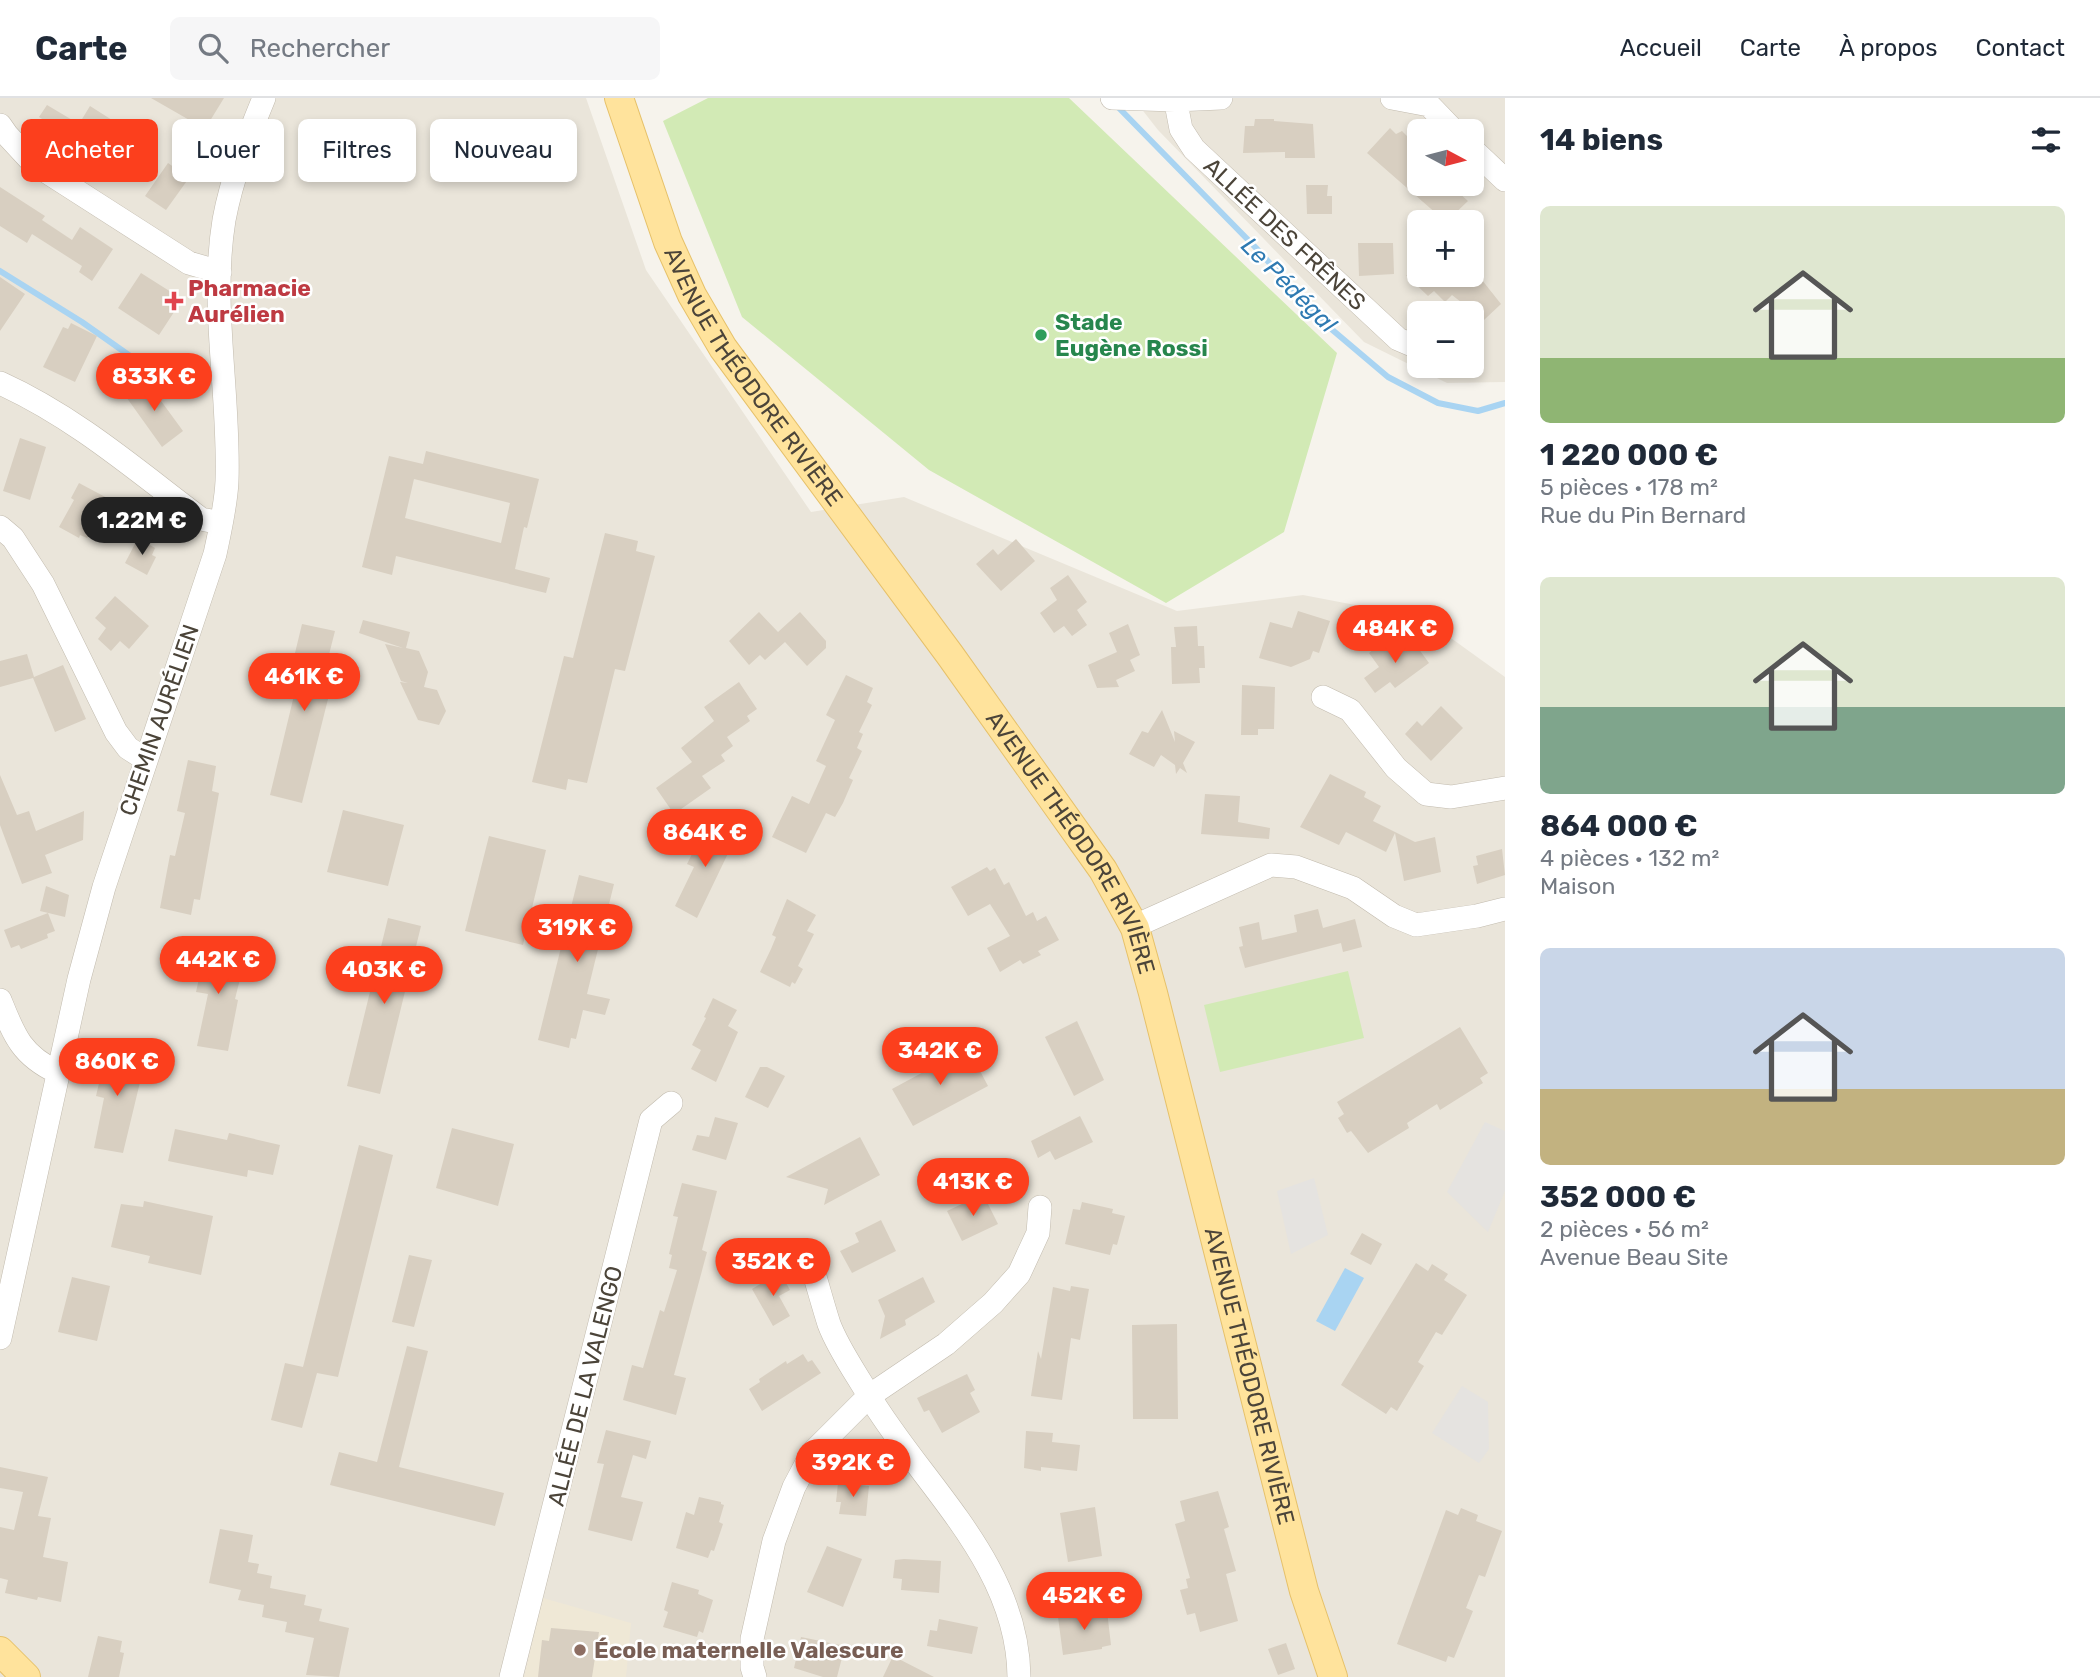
<!DOCTYPE html>
<html lang="fr">
<head>
<meta charset="utf-8">
<style>
	body { margin:0; font-family:Rubik,sans-serif; background:#f6f6f7; color:#1f2937; height:100vh; display:flex; flex-direction:column; font-size:26px; white-space:nowrap }
	* { box-sizing:border-box; margin:0 }
	p { font-size:23px; color:#747a83 }
	.icon { flex:none; width:38px; height:38px; fill:none; stroke:currentColor; stroke-width:2; stroke-linecap:round; stroke-linejoin:round }
	.map { position:relative; flex:1; overflow:hidden }
	.details { display:flex; flex-direction:column; background:#fff; width:595px }
	.details>* { flex:none }
	.banner { position:absolute; left:21px; top:21px; width:665px; height:63px; display:flex; gap:14px }
	.needle { width:46px; rotate:97deg }
	.fabs { position:absolute; left:1407px; top:21px; display:grid; gap:14px }
	.fabs a { display:grid; place-items:center; width:77px; height:77px; border-radius:10px; background:#fff; box-shadow:0 4px 10px #0003; font-size:35px }
	.price { position:absolute; translate:-50% -60px; padding:0 16px; border-radius:24px; background:#fc3f1d; color:#fff; font-size:23px; line-height:46px; filter:drop-shadow(0 2px 4px #0008) }
	.price::after { content:''; position:absolute; left:50%; top:42px; width:21px; height:16px; margin-left:-10px; background:inherit; clip-path:polygon(0 0,100% 0,50% 100%) }
	.price.current { background:#222; color:#fff }
	ul { padding:0; list-style:none }
	li { display:grid; align-content:center; gap:14px; height:371px; padding:0 35px }
	li span { display:grid; place-items:center; height:217px; border-radius:10px; color:#555 }
	li>.icon { margin-inline-start:auto }
	span .icon { width:126px; height:126px; fill:#fffc; stroke-width:1 }
	li b { font-size:30px }
	h2 { display:flex; justify-content:space-between; align-items:center; height:84px; padding:0 35px; font-size:30px }
	.tag { padding:0 24px; border-radius:10px; background:#fff; box-shadow:0 4px 10px #0003; font-size:24px; line-height:63px }
	.tag.current { background:#fc3f1d; color:#fff }
	header { display:flex; align-items:center; gap:42px; box-sizing:border-box; height:98px; padding:0 35px; background:#fff; border-bottom:2px solid #e0e1e3 }
	header strong { font-size:33px }
	nav { display:flex; gap:38px; margin-inline-start:auto; font-size:24px }
	.search { width:490px; height:63px; background:#f6f6f7; display:flex; align-items:center; gap:18px; box-sizing:border-box; padding:0 24px; border-radius:10px; color:#747a83; font-size:26px }
	main { display:flex; flex:1; min-height:0 }
	.map>svg:first-child { display:block }
	.residential { fill:#eae5da; fill-rule:evenodd }
	.education { fill:#efe8d6 }
	.green { fill:#d2eab5 }
	.parking { fill:#e5e3e0 }
	.water { fill:#a9d4f2 }
	.lines { fill:none; stroke-linecap:round; stroke-linejoin:round }
	.stream { stroke:#a9d4f2; stroke-width:6 }
	.building { fill:#d8cfc1; fill-rule:evenodd }
	.minor-casing { stroke:#c2bbae; stroke-width:24 }
	.major-casing { stroke:#e6c16a; stroke-width:30 }
	.minor { stroke:#fff; stroke-width:23 }
	.major { stroke:#ffe39c; stroke-width:28 }
	.health-dot { fill:#e0444e; stroke:#fff; stroke-width:2.5 }
	.leisure-dot { fill:#2e9e5b; stroke:#fff; stroke-width:2.5 }
	.education-dot { fill:#8d6e63; stroke:#fff; stroke-width:2.5 }
	.labels { text-anchor:middle; dominant-baseline:central; stroke-width:5; stroke-linejoin:round; paint-order:stroke }
	.street-label { font-size:23px; fill:#4b4439; stroke:#fff }
	.health-label { font-size:23px; font-weight:bold; fill:#be3a42; stroke:#fff; text-anchor:start }
	.leisure-label { font-size:23px; font-weight:bold; fill:#27864d; stroke:#fff; text-anchor:start }
	.education-label { font-size:23px; font-weight:bold; fill:#785e54; stroke:#fff; text-anchor:start }
	.water-label { font-size:24px; font-style:italic; fill:#2e7ab2; stroke:#fff }
</style>
</head>
<body>
<header>
<strong>Carte</strong>
<div class="search"><svg class="icon" aria-label="search" viewBox="0 0 24 24"><circle cx="10" cy="10" r="6"/><path d="M15 15l6 6"/></svg>Rechercher</div>
<nav><a>Accueil</a><a>Carte</a><a>À propos</a><a>Contact</a></nav>
</header>
<main>
<div class="map">
<svg width="1505" height="1579" viewBox="0 0 1505 1579">
	<rect width="100%" height="100%" fill="#f6f3ec"/>
	<path class="residential" d="M0,0H586L646,172L811,414L904,399L1177,513L1303,497L1423,520L1505,579V1579H0Z
		M1133,0H1505V284L1447,285L1364,244L1158,32ZM1419,33H1472V86H1419ZM1419,124H1472V177H1419ZM1419,215H1472V268H1419Z"/>
	<path class="education" d="M543,1500L631,1525L626,1579H524Z"/>
	<path class="green" d="M708,0H1069L1337,255L1284,434L1166,505L929,372L742,219L663,23Z
		M1348,873L1364,940L1220,974L1204,907Z"/>
	<path class="parking" d="M1485,1024L1505,1033V1093L1488,1134L1447,1094Z
		M1314,1080L1328,1137L1291,1156L1277,1093Z
		M1462,1288L1488,1304L1489,1351L1479,1365L1432,1335Z"/>
	<path class="water" d="M1345,1170L1364,1180L1335,1233L1316,1223Z"/>
	<g class="lines">
		<path class="stream" d="M1117,8L1256,150L1323,224L1388,279L1438,305L1478,313L1505,305
			M0,173L82,224L184,296"/>
	</g>
	<path class="building" d="M151,0H224L205,31Z
		M47,7L79,26L90,8L123,29L104,61L39,19Z
		M1255,21H1274V23L1313,26L1315,60H1285V54L1243,55L1245,28H1254Z
		M1390,30L1396,36L1402,33L1415,46L1409,52L1419,62V86H1449L1468,103L1446,124L1367,55Z
		M168,65L189,80L166,112L145,98Z
		M1306,87H1328L1327,98H1332V116H1307Z
		M0,89L45,118L42,122L72,142L80,129L113,151L92,183L79,174L82,168L32,136L27,145L0,128Z
		M1358,145H1393L1394,176L1359,178Z
		M141,175L171,194L174,203L176,211L159,237L118,210Z
		M1406,177H1469L1478,186L1482,182L1501,206L1484,222L1452,197L1445,204L1434,193L1428,198Z
		M0,179L25,196L0,233Z
		M71,225L97,238L75,284L43,269L63,229L68,231Z
		M145,281L183,333L162,349L124,296Z
		M20,340L46,349L30,402L3,393Z
		M426,353L539,381L527,430L524,429L515,471L550,480L546,495L396,458L392,477L362,469L389,358L423,366ZM414,381L510,405L501,445L405,420Z
		M79,385L109,401L87,440L80,437L79,440L59,429L74,402L71,400Z
		M605,435L638,443L636,453L655,458L625,573L615,571L587,685L568,681L566,692L532,684L564,558L573,560Z
		M138,440L155,450L152,457L156,459L147,477L125,465Z
		M1016,441L1035,463L1001,493L976,466L993,451L998,457Z
		M1068,477L1087,504L1077,512L1087,527L1072,538L1064,528L1054,535L1040,515L1057,502L1050,490Z
		M115,498L149,528L129,551L120,543L111,553L98,541L106,530L95,520Z
		M1298,513L1330,523L1319,555L1313,553L1310,561L1291,569L1259,560L1270,524L1292,530Z
		M759,514L778,534L800,514L826,543V550L807,568L785,544L765,562L760,557L749,567L729,543Z
		M363,522L410,534L406,550L419,553L428,574L424,589L437,592L446,613L439,627L418,622L400,584L408,585L401,583L385,546L403,550L359,535Z
		M302,526L335,533L320,592L330,593L302,705L270,697L297,585L288,584Z
		M1128,526L1140,557L1130,562L1135,573L1116,582L1119,589L1097,590L1088,567L1117,554L1109,535Z
		M1197,528L1198,548H1204L1205,570H1199L1200,585L1172,586L1171,549H1176L1174,529Z
		M1410,539L1429,565L1395,590L1390,584L1375,595L1364,580L1379,569L1369,555L1383,544L1391,555Z
		M27,556L34,579L63,567L86,621L55,634L33,580L0,589V563Z
		M846,577L873,590L867,604L872,607L859,634L863,636L857,650L862,653L849,680L853,682L843,705L835,719L826,715L806,755L772,739L792,698L809,706L826,668L816,663L835,622L826,617Z
		M739,584L757,611L747,618L750,623L727,639L733,648L721,657L725,663L702,678L711,690L674,716L656,690L692,664L681,650L714,623L704,609Z
		M1242,587L1275,589L1274,631H1258V637H1241Z
		M1441,608L1463,630L1431,663L1405,636L1417,623L1422,628Z
		M1162,612L1175,644L1174,633L1195,644L1183,665L1187,675L1180,670L1176,676L1175,667L1161,657L1154,669L1129,656L1142,633L1148,635Z
		M188,662L216,668L212,693L219,695L200,802L194,801L191,817L160,810L170,757L175,758L185,715L177,713Z
		M1330,676L1366,694L1364,699L1381,708L1373,723L1415,744L1435,739L1441,774L1404,783L1395,735L1386,754L1346,734L1339,747L1300,729Z
		M0,677L17,717L29,713L36,733L84,713L83,742L45,757L52,775L22,786L0,727Z
		M1205,696L1240,698L1238,724L1270,730L1269,741L1201,736Z
		M343,712L404,727L388,788L327,774Z
		M707,726L733,738V745L697,820L675,808L694,769L687,766Z
		M489,738L546,752L523,847L465,833Z
		M1502,751L1505,777L1477,786L1473,768L1478,767L1476,758Z
		M987,769L990,773L995,770L1004,787L1009,784L1026,818L1033,814L1037,823L1046,818L1059,842L1038,853L1041,857L1023,866L1020,862L1000,874L987,850L1010,838L990,806L968,818L951,789Z
		M579,777L614,786L587,896L610,901L605,917L583,912L576,941L571,940L569,950L538,942Z
		M46,788L69,797L65,819L40,813Z
		M787,801L816,817L807,833L814,836L798,868L803,871L795,886L792,884L790,889L760,874L771,851L776,839L772,837Z
		M1318,811L1323,830L1355,821L1362,849L1343,854L1341,845L1245,870L1239,849L1243,848L1239,829L1259,824L1262,842L1297,834L1294,817Z
		M48,815L55,833L47,836L48,840L21,851L19,847L11,850L4,832Z
		M388,820L421,828L380,996L347,988Z
		M207,844L238,851L233,876L241,877L235,901L238,902L228,953L197,948L208,896L196,894Z
		M713,900L737,912L728,928L738,934L716,984L691,971L701,952L692,947L706,920L704,919Z
		M1077,923L1104,982L1074,998L1045,939Z
		M1460,929L1488,975L1480,980L1483,985L1440,1012L1437,1006L1407,1025L1409,1030L1368,1055L1351,1033L1347,1035L1338,1020L1344,1016L1337,1004Z
		M108,947L138,953L133,978L141,980L123,1055L94,1050L104,1000L96,998Z
		M968,950L988,988L913,1028L892,991Z
		M760,969H767L785,978L768,1010L745,999Z
		M1080,1018L1093,1044L1055,1062L1050,1053L1038,1060L1031,1043Z
		M715,1019L738,1025L726,1062L692,1052L697,1037L709,1039Z
		M452,1030L514,1046L498,1108L436,1090Z
		M175,1031L227,1042L229,1035L280,1047L273,1077L248,1072L247,1079L168,1063Z
		M860,1039L880,1077L824,1107L828,1091L786,1079Z
		M359,1047L393,1057L338,1279L317,1275L302,1330L271,1322L285,1265L303,1269Z
		M682,1085L717,1093L702,1152L707,1154L674,1277L686,1280L676,1317L623,1302L632,1267L643,1270L660,1212L664,1214L677,1172L669,1170L672,1157L669,1156L678,1119L673,1118Z
		M983,1096L998,1126L962,1143L947,1113Z
		M144,1103L213,1118L201,1177L148,1165L150,1158L111,1149L121,1106L143,1109Z
		M1082,1104L1113,1111L1112,1115L1125,1118L1117,1147L1113,1146L1110,1157L1065,1146L1073,1111L1080,1112Z
		M881,1122L896,1153L852,1175L840,1153L859,1144L855,1135Z
		M1362,1135L1382,1146L1371,1167L1350,1156Z
		M409,1157L432,1162L414,1229L392,1224Z
		M1416,1165L1428,1173L1432,1166L1448,1176L1444,1182L1467,1197L1442,1237L1436,1234L1418,1264L1424,1268L1397,1313L1391,1309L1386,1316L1341,1287Z
		M780,1174L790,1192L779,1198L790,1218L773,1228L752,1191Z
		M72,1179L110,1188L97,1243L58,1234Z
		M923,1179L935,1204L905,1222L906,1227L880,1241L885,1218L878,1202Z
		M1071,1188L1089,1191L1080,1242L1071,1240L1062,1302L1031,1298L1038,1253L1041,1261L1053,1189L1070,1193Z
		M1177,1226L1178,1321H1133L1132,1227Z
		M407,1248L428,1253L399,1369L504,1395L495,1428L330,1387L339,1354L377,1364Z
		M803,1256L808,1264L812,1262L821,1275L762,1313L749,1291L760,1284L759,1281L786,1263L787,1266Z
		M967,1276L975,1292L970,1295L980,1314L942,1335L929,1312L924,1314L917,1300Z
		M606,1332L651,1343L646,1361L633,1357L621,1399L643,1404L632,1443L588,1432L604,1366L597,1365Z
		M1026,1333L1053,1335L1052,1344L1080,1347L1077,1373L1041,1369V1373L1024,1370Z
		M0,1369L48,1379L38,1418L51,1420L43,1459L68,1464L61,1504L38,1499L37,1502L5,1495L8,1482L0,1480V1429L14,1432L23,1394L0,1390Z
		M838,1385L869,1388L866,1418L839,1416L841,1404H836Z
		M1218,1393L1229,1429L1224,1431L1236,1473L1226,1476L1238,1523L1200,1534L1195,1515L1187,1517L1180,1492L1188,1490L1186,1481L1190,1480L1175,1426L1185,1423L1180,1403Z
		M699,1399L721,1404V1406L724,1407L719,1424L723,1426L714,1453L711,1452L708,1460L676,1450L686,1414L694,1417Z
		M1095,1409L1102,1458L1068,1464L1060,1415Z
		M1461,1410L1478,1417L1476,1423L1502,1433L1485,1479L1479,1477L1466,1510L1473,1513L1454,1560L1448,1558L1446,1564L1397,1546L1446,1412L1458,1417Z
		M220,1431L253,1437L248,1464L259,1466L257,1475L272,1478L270,1490L306,1497L304,1507L322,1511L319,1523L349,1530L339,1579L306,1577L314,1540L285,1534L287,1524L262,1519L264,1507L238,1502L241,1492L209,1485Z
		M827,1448L862,1461L843,1509L807,1494Z
		M904,1461L941,1463L939,1495L901,1492L902,1481L893,1480L895,1462Z
		M672,1484L699,1492L698,1496L713,1502L703,1535L699,1533L697,1539L663,1529L668,1514L664,1512Z
		M1107,1513L1111,1547L1102,1549V1551L1063,1557L1058,1519Z
		M939,1521L978,1529L972,1556L927,1548L930,1532L937,1533Z
		M551,1530L599,1534L592,1579H538L542,1542L549,1543Z
		M98,1538L122,1543L120,1554L124,1555L119,1579H88Z
		M801,1539L845,1548L837,1579H823L794,1570Z
		M1286,1545L1295,1571L1278,1577L1268,1551Z
		M893,1558L934,1579H883Z"/>
	<g class="lines">
		<defs>
			<path id="minor" d="M1112,0L1175,2L1221,0
				M1175,0L1181,31L1194,51L1398,241L1419,250
				M1392,0L1429,7L1454,33
				M0,27L7,37L33,65L189,165L220,174
				M1472,51L1505,82
				M0,285C75,319 136,372 201,421L221,425
				M0,429L13,440L43,486L116,634L128,650L145,661
				M1323,599L1350,612L1396,670L1426,696L1451,699L1505,690
				M1135,830L1144,824L1271,767L1296,769L1353,790L1394,818L1416,827L1477,818L1505,811
				M0,902C14,937 21,957 57,974
				M809,1159C816,1181 822,1204 829,1226C838,1250 855,1274 868,1296C922,1387 1018,1465 1019,1579
				M0,1240L79,881L104,789L215,456C220,432 226,407 227,383C230,296 210,208 224,122C232,79 248,39 264,0
				M511,1579L651,1022L671,1005
				M755,1579L752,1569V1541L774,1443L794,1389L812,1355L869,1298L946,1246L993,1205L1019,1176L1038,1135L1040,1109"/>
			<g id="major">
				<path id="s1" d="M619,0L668,144L692,197L723,250L950,557L1103,772L1135,830L1153,895L1304,1493L1333,1579"/>
				<path d="M0,1553L26,1579"/>
			</g>
		</defs>
		<use href="#minor" class="minor-casing"/>
		<use href="#major" class="major-casing"/>
		<use href="#minor" class="minor"/>
		<use href="#major" class="major"/>
	</g>
	<path class="health-dot" d="M170.5 192.5h7v7h7v7h-7v7h-7v-7h-7v-7h7z"/>
	<circle class="leisure-dot" cx="1041" cy="237" r="7"/>
	<circle class="education-dot" cx="580" cy="1552" r="7"/>
	<g class="labels">
		<g class="street-label">
			<text transform="translate(1285 136) rotate(43)">ALLÉE DES FRÊNES</text>
			<text stroke="none"><textPath href="#s1" startOffset="312">AVENUE THÉODORE RIVIÈRE</textPath></text>
			<text transform="translate(159 622) rotate(-71)">CHEMIN AURÉLIEN</text>
			<text stroke="none"><textPath href="#s1" startOffset="878">AVENUE THÉODORE RIVIÈRE</textPath></text>
			<text stroke="none"><textPath href="#s1" startOffset="1446">AVENUE THÉODORE RIVIÈRE</textPath></text>
			<text transform="translate(585 1288) rotate(-76)">ALLÉE DE LA VALENGO</text>
		</g>
		<g class="health-label">
			<text x="188" y="190">Pharmacie<tspan x="188" dy="26">Aurélien</tspan></text>
		</g>
		<g class="leisure-label">
			<text x="1055" y="224">Stade<tspan x="1055" dy="26">Eugène Rossi</tspan></text>
		</g>
		<g class="education-label">
			<text x="594" y="1552">École maternelle Valescure</text>
		</g>
		<g class="water-label">
			<text transform="translate(1289 187) rotate(45)">Le Pédégal</text>
		</g>
	</g>
</svg>
<div class="fabs">
<a><svg class="needle" viewBox="-14 -14 28 28"><path d="M0-13l5 13h-10z" fill="#e53935"/><path d="M0 13l5-13h-10z" fill="#747a83"/></svg></a>
<a>+</a>
<a>−</a>
</div>
<b class="price" style="left:154px;top:315px">833K €</b>
<b class="price current" style="left:142px;top:459px">1.22M €</b>
<b class="price" style="left:1395px;top:567px">484K €</b>
<b class="price" style="left:304px;top:615px">461K €</b>
<b class="price" style="left:705px;top:771px">864K €</b>
<b class="price" style="left:577px;top:866px">319K €</b>
<b class="price" style="left:218px;top:898px">442K €</b>
<b class="price" style="left:384px;top:908px">403K €</b>
<b class="price" style="left:940px;top:989px">342K €</b>
<b class="price" style="left:117px;top:1000px">860K €</b>
<b class="price" style="left:973px;top:1120px">413K €</b>
<b class="price" style="left:773px;top:1200px">352K €</b>
<b class="price" style="left:853px;top:1401px">392K €</b>
<b class="price" style="left:1084px;top:1534px">452K €</b>
<div class="banner">
<a class="tag current">Acheter</a>
<a class="tag">Louer</a>
<a class="tag">Filtres</a>
<a class="tag">Nouveau</a>
</div>
</div>
<section class="details">
<h2>14 biens<svg class="icon" aria-label="filters" viewBox="0 0 24 24"><path d="M4 7h16M4 17h16"/><circle cx="9" cy="7" r="2"/><circle cx="15" cy="17" r="2"/></svg></h2>
<ul>
<li><span style="background:linear-gradient(#dfe7d0 70%,#8fb573 0)"><svg class="icon" aria-label="home" viewBox="0 0 24 24"><path d="M3 11l9-7 9 7M6 9v11h12V9"/></svg></span><div><b>1 220 000 €</b><p>5 pièces · 178 m²</p><p>Rue du Pin Bernard</p></div></li>
<li><span style="background:linear-gradient(#dfe7d0 60%,#7fa58c 0)"><svg class="icon" aria-label="home" viewBox="0 0 24 24"><path d="M3 11l9-7 9 7M6 9v11h12V9"/></svg></span><div><b>864 000 €</b><p>4 pièces · 132 m²</p><p>Maison</p></div></li>
<li><span style="background:linear-gradient(#c9d6e8 65%,#c2b280 0)"><svg class="icon" aria-label="home" viewBox="0 0 24 24"><path d="M3 11l9-7 9 7M6 9v11h12V9"/></svg></span><div><b>352 000 €</b><p>2 pièces · 56 m²</p><p>Avenue Beau Site</p></div></li>
</ul>
</section>
</main>
</body>
</html>
